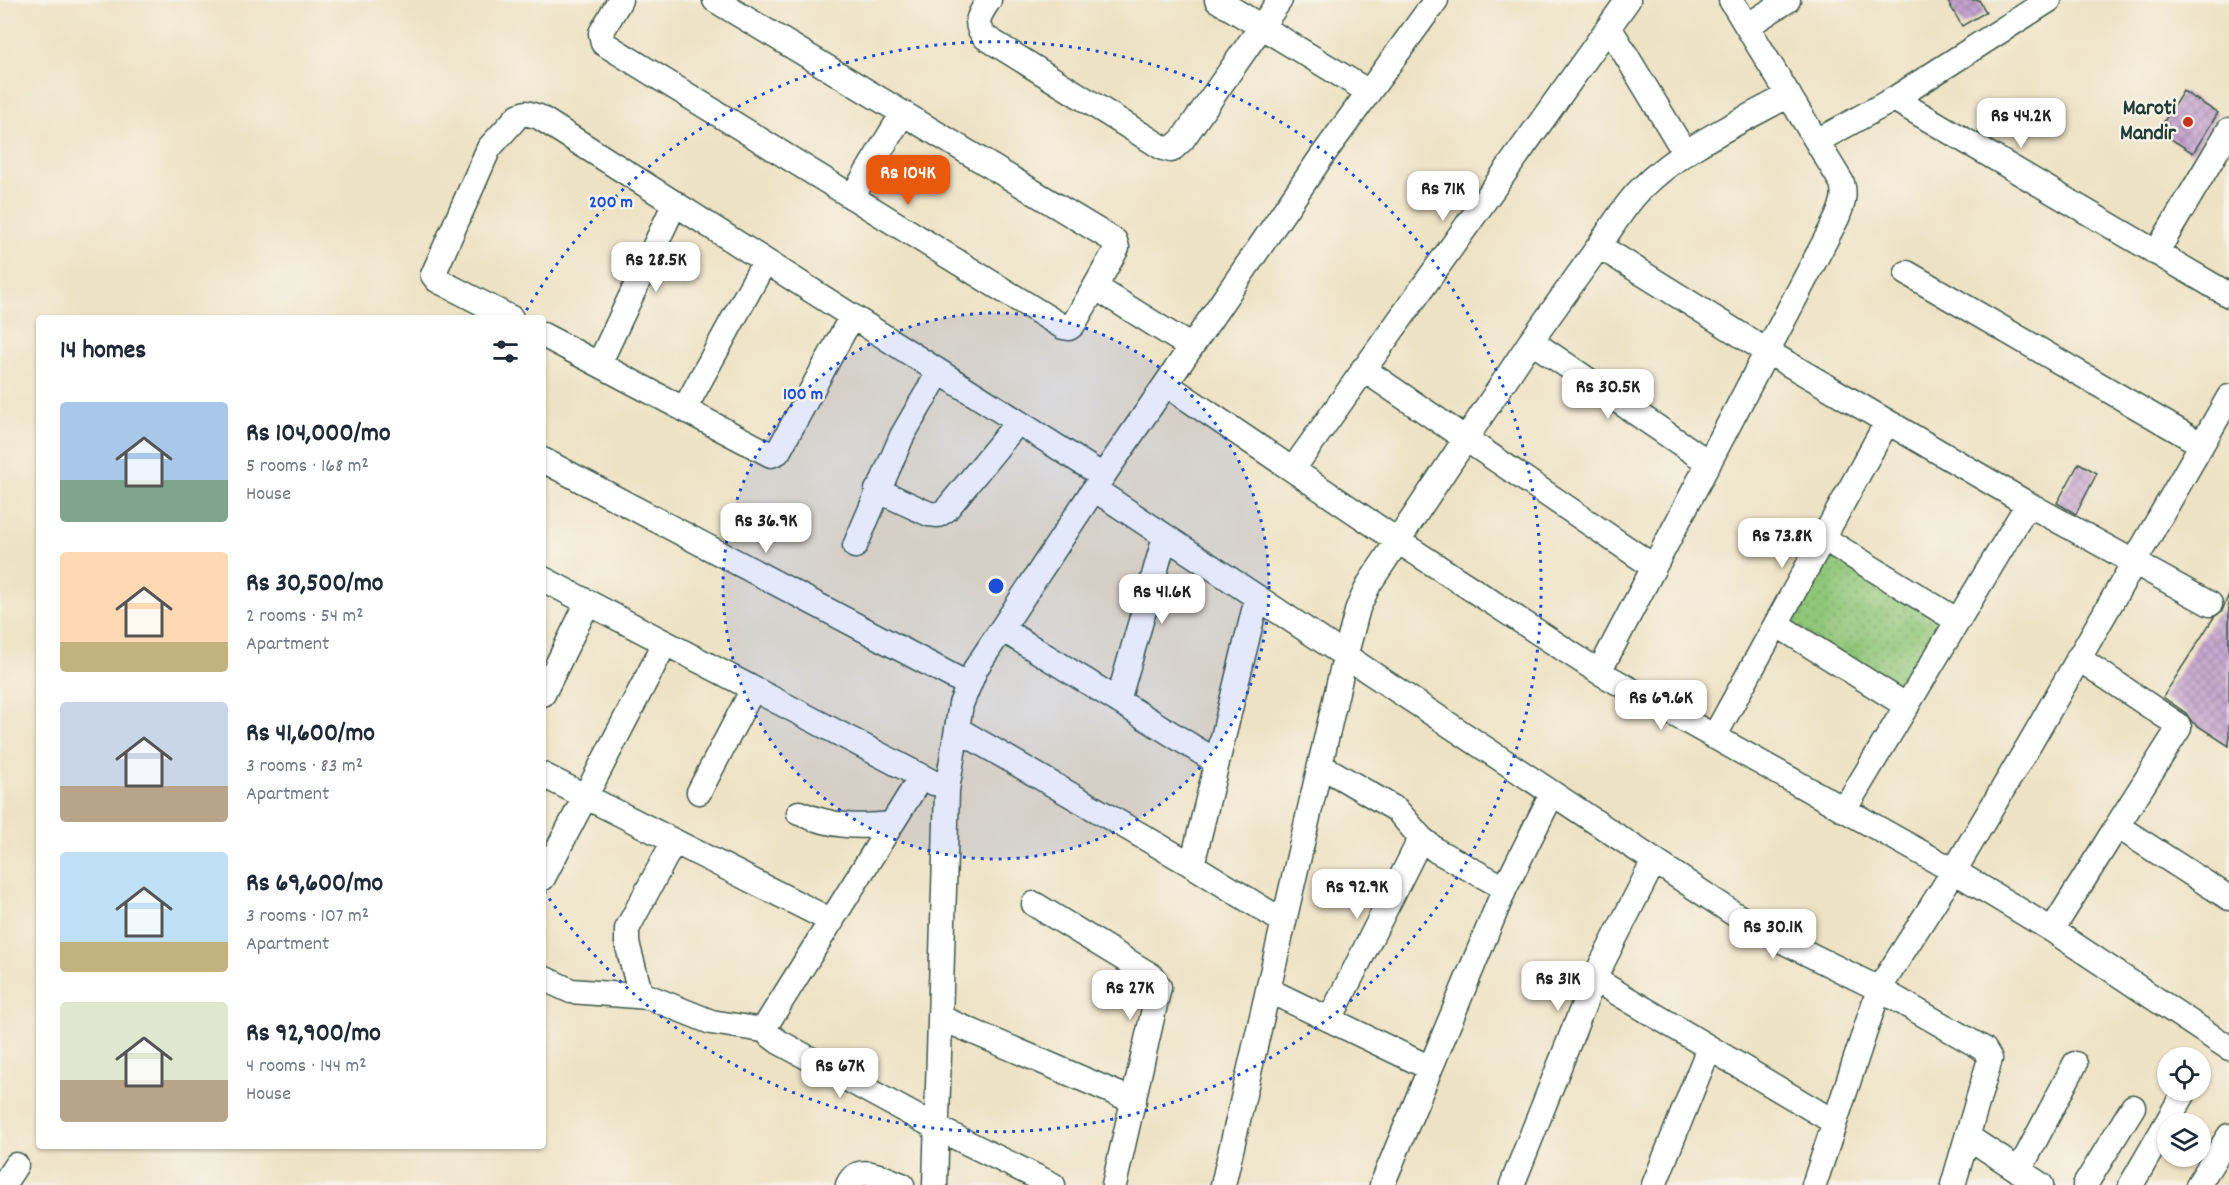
<!DOCTYPE html>
<html lang="en">
<head>
<meta charset="utf-8">
<style>
	body { margin:0; font-family:Dekko,sans-serif; background:#f2f2f3; color:#1f2937; height:100vh; display:flex; flex-direction:column; font-size:22px; white-space:nowrap }
	* { box-sizing:border-box; margin:0 }
	p { font-size:20px; color:#747a83 }
	.icon { flex:none; width:33px; height:33px; fill:none; stroke:currentColor; stroke-width:2; stroke-linecap:round; stroke-linejoin:round }
	.map { position:relative; flex:1; overflow:hidden }
	.drawer { position:absolute; left:36px; top:315px; width:510px; height:834px; display:flex; flex-direction:column; background:#fff; border-radius:6px; box-shadow:0 2px 4px #0004 }
	.drawer>* { flex:none }
	.tools { position:absolute; left:2157px; top:1047px; display:grid; gap:12px }
	.tools a { display:grid; place-items:center; width:54px; height:54px; border-radius:50%; background:#fff; box-shadow:0 2px 4px #0004; font-size:30px }
	.price { position:absolute; translate:-50% -51px; padding:0 14px; border-radius:12px; background:#fff; color:#222; font-size:20px; line-height:39px; filter:drop-shadow(0 2px 3px #0008) }
	.price::after { content:''; position:absolute; left:50%; top:36px; width:18px; height:14px; margin-left:-9px; background:inherit; clip-path:polygon(0 0,100% 0,50% 100%) }
	.price.selected { background:#ea580c; color:#fff }
	ul { padding:0; list-style:none }
	li { display:flex; align-items:center; gap:18px; height:150px; padding:0 24px }
	li span { display:grid; place-items:center; flex:none; width:168px; height:120px; border-radius:6px; color:#555 }
	li>.icon { margin-inline-start:auto }
	span .icon { width:72px; height:72px; fill:#fffc; stroke-width:1 }
	li b { font-size:26px }
	h2 { display:flex; justify-content:space-between; align-items:center; height:72px; padding:0 24px; font-size:26px }
	.map>svg:first-child { display:block }
	.grass { fill:url(#grass-dots); stroke:#578256; stroke-width:1.5 }
	.building { fill:url(#building-cross-hatch) }
	.lines { fill:none; stroke-linecap:round; stroke-linejoin:round }
	.minor-casing { stroke:#3e564a; stroke-width:27 }
	.minor { stroke:#fff; stroke-width:24 }
	.ring { fill:none; stroke:#1d4ed8; stroke-width:3; stroke-dasharray:3 6 }
	.poi-dot { fill:#c8321e; stroke:#f7f3e8; stroke-width:2 }
	.labels { text-anchor:middle; dominant-baseline:central; stroke-width:5; stroke-linejoin:round; paint-order:stroke }
	.poi-label { font-size:22px; font-weight:bold; fill:#1f3d34; stroke:#f7f3e8; text-anchor:end }
	.centre { fill:#1d4ed8; stroke:#f7f3e8; stroke-width:3 }
	.ring-label { font-size:18px; text-anchor:middle; font-weight:bold; fill:#1d4ed8; stroke:#f7f3e8; stroke-width:5; stroke-linejoin:round; paint-order:stroke }
</style>
</head>
<body>
<div class="map">
<svg width="2229" height="1185" viewBox="0 0 2229 1185">
	<defs>
		<pattern id="grass-dots" width="8" height="8" patternUnits="userSpaceOnUse" patternTransform="scale(1.5)"><rect width="8" height="8" fill="#8fc678"/><path d="M2 2h.1M6 6h.1" fill="none" stroke="#74a263" stroke-width="1.8" stroke-linecap="round"/></pattern>
		<pattern id="building-cross-hatch" width="8" height="8" patternUnits="userSpaceOnUse" patternTransform="scale(1.5)"><rect width="8" height="8" fill="#c5a3cf"/><path d="M0 0l8 8M0 8l8-8" fill="none" stroke="#9f86a9"/></pattern>
	</defs>
	<rect width="100%" height="100%" fill="#f7f3e8"/>
	<filter id="ink" filterUnits="userSpaceOnUse"><feTurbulence type="fractalNoise" baseFrequency=".0167" numOctaves="2"/><feDisplacementMap in="SourceGraphic" scale="12" xChannelSelector="R" yChannelSelector="G"/><feConvolveMatrix kernelMatrix="1 2 1 2 8 2 1 2 1" color-interpolation-filters="sRGB"/></filter>
	<filter id="wash" filterUnits="userSpaceOnUse"><feTurbulence type="fractalNoise" baseFrequency=".008" numOctaves="4" result="noise"/><feDisplacementMap in="SourceGraphic" scale="24" xChannelSelector="R" yChannelSelector="G"/><feGaussianBlur stdDeviation="1.35" result="paint"/><feColorMatrix in="noise" values="0 0 0 0 0 0 0 0 0 0 0 0 0 0 0 0 0 1.4 0 .05"/><feComposite in="paint" operator="in"/></filter>
	<g filter="url(#wash)">
		<rect width="100%" height="100%" fill="#eee2c4"/>
		<path class="grass" d="M1827,552L1944,623L1903,695L1788,622Z"/>
		<g id="blocks">
			<path class="building" d="M1947,0H1979L1986,12L1962,26Z
				M2183,91L2218,113L2193,153L2158,131Z
				M2079,463L2097,473L2076,514L2057,503Z
				M2229,594V746L2192,722L2186,713L2163,697L2214,617L2222,611Z"/>
		</g>
	</g>
	<g filter="url(#ink)">
		<use href="#blocks" fill-opacity="0" stroke="#3e564a" stroke-width="1.5"/>
		<g class="lines">
			<defs>
				<path id="minor" d="M620,0L601,33L603,43L1063,327L1069,328L1073,325L1095,287L1191,347
					M715,0L1115,241L1117,248L1095,287
					M989,0C980,14 972,23 985,37L1163,148L1171,150L1182,140L1280,0
					M1217,0L1369,92
					M2049,0L1894,99L2229,295
					M1747,26L1788,0
					M1609,27L1685,153
					M1817,141L1894,99
					M852,197L903,113
					M1599,246C1612,227 1624,206 1640,190C1681,148 1738,123 1789,95
					M2156,253L2229,130
					M1907,273L2201,444
					M511,318L437,280L433,275L489,148L518,116L526,113L539,117L1103,476
					M543,335L771,455L778,452L852,316
					M1531,341L1709,463
					M599,364L675,203
					M1363,369L1654,567
					M1167,385L1398,541L1599,672L1954,871L2052,930L2229,1048
					M685,408L765,261
					M543,460L969,685
					M1293,469L1628,0
					M1094,489L1754,927L1879,989L1954,871L2032,740L2229,397
					M877,490L929,514L938,515L946,510L1018,422
					M1823,538L1958,621
					M855,546L902,436L939,372
					M543,579L934,783
					M1776,624L1907,706
					M1002,629L1217,762
					M2078,658L2178,725L2179,728L2117,826
					M1599,672L1837,218C1842,206 1846,196 1842,183L1731,0
					M543,694L588,602
					M1118,701L1165,537
					M957,729L1192,865L1284,922
					M1714,737L1887,422
					M1320,765L1397,810L1421,838L1437,851L1505,888
					M543,775L832,921
					M699,792L753,689
					M1844,810L2028,504
					M799,813C831,826 857,828 891,824
					M1192,865L1257,598
					M543,878L665,643
					M1034,904L1152,976L1159,987L1114,1185
					M2052,930L2117,826L2229,898
					M543,978L571,991L649,997L711,1022L763,1030L921,777
					M1594,979L1834,1122
					M1268,990L1430,1068
					M641,996L627,943V929L674,841
					M941,1018L1134,1101
					M1330,1019L1421,838
					M763,1030L779,1042L937,1128L1053,1185
					M1968,1137L2041,1185
					M2019,1171L2075,1064
					M3,1185L16,1165
					M848,1185C858,1162 885,1179 902,1185
					M935,1185L947,790L961,704L976,668L1094,489L1320,159L1436,0
					M1223,1185L1345,657L1358,608L1369,584L1531,341L1599,246L1768,352L2028,504L2210,604
					M1382,1185L1505,888L1552,794
					M1512,1185L1594,979L1654,861
					M1654,1185L1709,1048
					M1814,1185L1879,989L1984,1049L1990,1059L1953,1185
					M2085,1185L2133,1107
					M2131,1185L2184,1093
					M2198,1185L2229,1136"/>
			</defs>
			<use href="#minor" class="minor-casing"/>
			<use href="#minor" class="minor"/>
		</g>
	</g>
	<circle cx="996" cy="586" r="273" fill="#1d4ed8" fill-opacity=".12"/>
	<g class="ring">
		<circle cx="996" cy="586" r="273"/>
		<path d="M522 318A545 545 0 1 1 544 891"/>
	</g>
	<circle class="poi-dot" cx="2188" cy="122" r="6"/>
	<g class="labels">
		<g class="poi-label">
			<text x="2176" y="109">Maroti<tspan x="2176" dy="25">Mandir</tspan></text>
		</g>
	</g>
	<circle cx="996" cy="586" r="9" class="centre"/>
	<g class="ring-label">
		<text x="611" y="207">200 m</text>
		<text x="803" y="399">100 m</text>
	</g>
</svg>
<div class="tools">
<a><svg class="icon" aria-label="locate" viewBox="0 0 24 24"><circle cx="12" cy="12" r="6"/><path d="M12 2v4M12 18v4M2 12h4M18 12h4"/></svg></a>
<a><svg class="icon" aria-label="layers" viewBox="0 0 24 24"><path d="M12 4l9 5-9 5-9-5zM3 14l9 5 9-5"/></svg></a>
</div>
<b class="price" style="left:2021px;top:149px">Rs 44.2K</b>
<b class="price selected" style="left:908px;top:206px">Rs 104K</b>
<b class="price" style="left:1443px;top:222px">Rs 71K</b>
<b class="price" style="left:656px;top:293px">Rs 28.5K</b>
<b class="price" style="left:1608px;top:420px">Rs 30.5K</b>
<b class="price" style="left:766px;top:554px">Rs 36.9K</b>
<b class="price" style="left:1782px;top:569px">Rs 73.8K</b>
<b class="price" style="left:1162px;top:625px">Rs 41.6K</b>
<b class="price" style="left:1661px;top:731px">Rs 69.6K</b>
<b class="price" style="left:1357px;top:920px">Rs 92.9K</b>
<b class="price" style="left:1773px;top:960px">Rs 30.1K</b>
<b class="price" style="left:1558px;top:1012px">Rs 31K</b>
<b class="price" style="left:1130px;top:1021px">Rs 27K</b>
<b class="price" style="left:840px;top:1099px">Rs 67K</b>
<section class="drawer">
<h2>14 homes<svg class="icon" aria-label="filters" viewBox="0 0 24 24"><path d="M4 7h16M4 17h16"/><circle cx="9" cy="7" r="2"/><circle cx="15" cy="17" r="2"/></svg></h2>
<ul>
<li><span style="background:linear-gradient(#a9c7e8 65%,#7fa58c 0)"><svg class="icon" aria-label="home" viewBox="0 0 24 24"><path d="M3 11l9-7 9 7M6 9v11h12V9"/></svg></span><div><b>Rs 104,000/mo</b><p>5 rooms · 168 m²</p><p>House</p></div></li>
<li><span style="background:linear-gradient(#ffd9b3 75%,#c2b280 0)"><svg class="icon" aria-label="home" viewBox="0 0 24 24"><path d="M3 11l9-7 9 7M6 9v11h12V9"/></svg></span><div><b>Rs 30,500/mo</b><p>2 rooms · 54 m²</p><p>Apartment</p></div></li>
<li><span style="background:linear-gradient(#c9d6e8 70%,#b9a48a 0)"><svg class="icon" aria-label="home" viewBox="0 0 24 24"><path d="M3 11l9-7 9 7M6 9v11h12V9"/></svg></span><div><b>Rs 41,600/mo</b><p>3 rooms · 83 m²</p><p>Apartment</p></div></li>
<li><span style="background:linear-gradient(#bfe0f5 75%,#c2b280 0)"><svg class="icon" aria-label="home" viewBox="0 0 24 24"><path d="M3 11l9-7 9 7M6 9v11h12V9"/></svg></span><div><b>Rs 69,600/mo</b><p>3 rooms · 107 m²</p><p>Apartment</p></div></li>
<li><span style="background:linear-gradient(#dfe7d0 65%,#b9a48a 0)"><svg class="icon" aria-label="home" viewBox="0 0 24 24"><path d="M3 11l9-7 9 7M6 9v11h12V9"/></svg></span><div><b>Rs 92,900/mo</b><p>4 rooms · 144 m²</p><p>House</p></div></li>
</ul>
</section>
</div>
</body>
</html>
